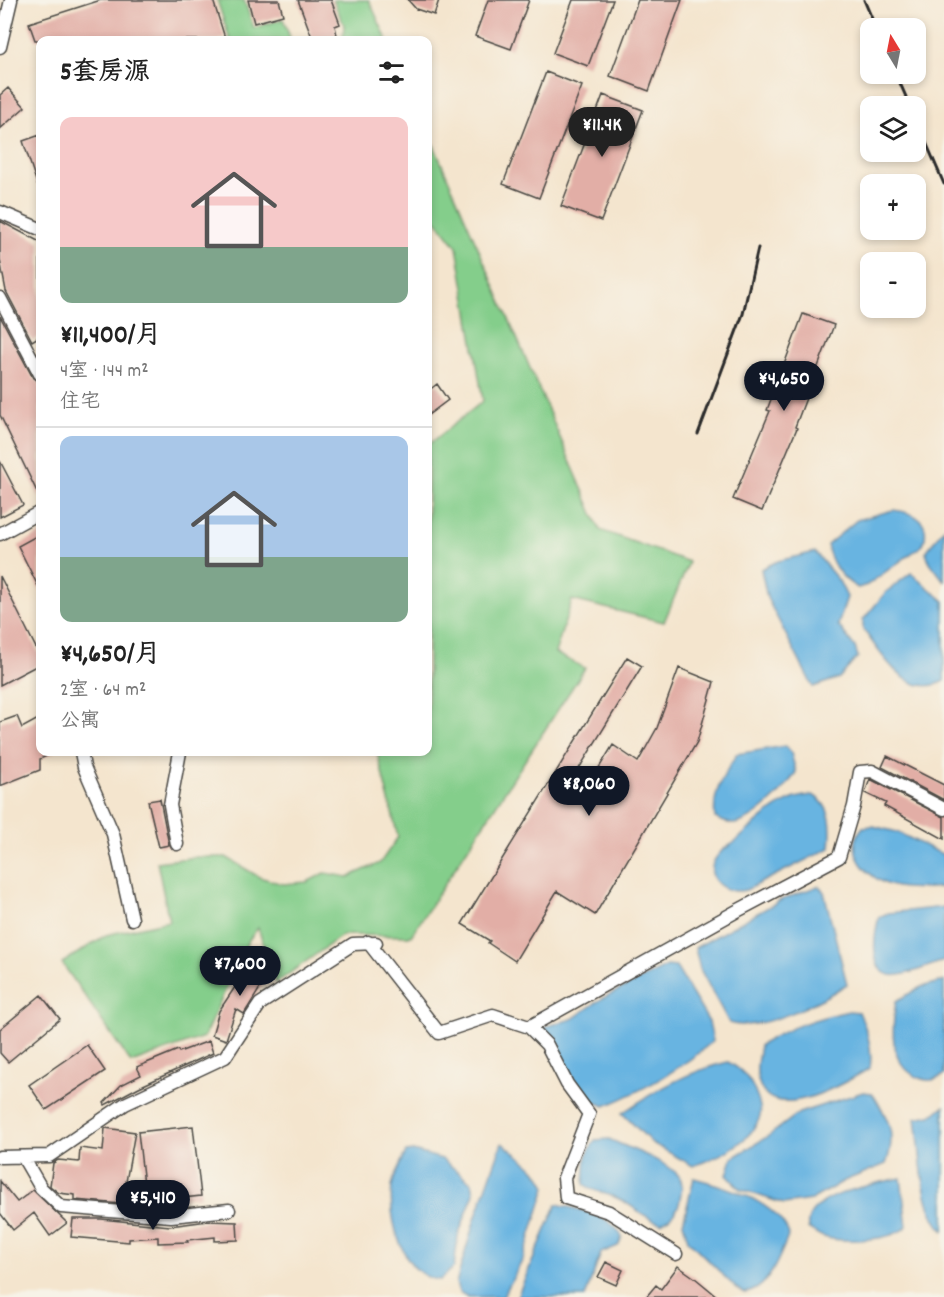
<!DOCTYPE html>
<html lang="zh">
<head>
<meta charset="utf-8">
<style>
	body { margin:0; font-family:Dekko,"LXGW WenKai TC",sans-serif; background:#f6f6f6; color:#222; height:100vh; display:flex; flex-direction:column; font-size:22px; white-space:nowrap }
	* { box-sizing:border-box; margin:0 }
	p { font-size:20px; color:#767676 }
	.icon { flex:none; width:33px; height:33px; fill:none; stroke:currentColor; stroke-width:2; stroke-linecap:round; stroke-linejoin:round }
	.map { position:relative; flex:1; overflow:hidden }
	.side { position:absolute; left:36px; top:36px; width:396px; height:720px; display:flex; flex-direction:column; background:#fff; border-radius:12px; box-shadow:0 3px 9px #0003 }
	.side>* { flex:none }
	.needle { width:39px; rotate:350deg }
	.fabs { position:absolute; left:860px; top:18px; display:grid; gap:12px }
	.fabs a { display:grid; place-items:center; width:66px; height:66px; border-radius:12px; background:#fff; box-shadow:0 3px 9px #0003; font-size:30px }
	.price { position:absolute; translate:-50% -51px; padding:0 14px; border-radius:21px; background:#111827; color:#fff; font-size:20px; line-height:39px; filter:drop-shadow(0 2px 3px #0008) }
	.price::after { content:''; position:absolute; left:50%; top:36px; width:18px; height:14px; margin-left:-9px; background:inherit; clip-path:polygon(0 0,100% 0,50% 100%) }
	.price.on { background:#222; color:#fff }
	ul { padding:0; list-style:none }
	li { display:grid; align-content:center; gap:12px; height:318px; padding:0 24px }
	li+li { border-top:2px solid #e0e0e0 }
	li span { display:grid; place-items:center; height:186px; border-radius:12px; color:#555 }
	li>.icon { margin-inline-start:auto }
	span .icon { width:108px; height:108px; fill:#fffc; stroke-width:1 }
	li b { font-size:26px }
	h2 { display:flex; justify-content:space-between; align-items:center; height:72px; padding:0 24px; font-size:26px }
	.map>svg:first-child { display:block }
	.green { fill:#84ce8b; stroke:#587c5b; stroke-width:1.5 }
	.water { fill:#67b4e1; stroke:#497086; stroke-width:1.5 }
	.building { fill:#e2aea6 }
	.lines { fill:none; stroke-linecap:round; stroke-linejoin:round }
	.street-casing { stroke:#494743; stroke-width:15 }
	.street { stroke:#fff; stroke-width:12 }
	.rail { stroke:#2b2b2b; stroke-width:3 }
</style>
</head>
<body>
<div class="map">
<svg width="944" height="1297" viewBox="0 0 944 1297">
	<rect width="100%" height="100%" fill="#f7f3e8"/>
	<filter id="ink" filterUnits="userSpaceOnUse"><feTurbulence type="fractalNoise" baseFrequency=".0167" numOctaves="2"/><feDisplacementMap in="SourceGraphic" scale="12" xChannelSelector="R" yChannelSelector="G"/><feConvolveMatrix kernelMatrix="1 2 1 2 8 2 1 2 1" color-interpolation-filters="sRGB"/></filter>
	<filter id="wash" filterUnits="userSpaceOnUse"><feTurbulence type="fractalNoise" baseFrequency=".008" numOctaves="4" result="noise"/><feDisplacementMap in="SourceGraphic" scale="24" xChannelSelector="R" yChannelSelector="G"/><feGaussianBlur stdDeviation="1.35" result="paint"/><feColorMatrix in="noise" values="0 0 0 0 0 0 0 0 0 0 0 0 0 0 0 0 0 1.4 0 .05"/><feComposite in="paint" operator="in"/></filter>
	<g filter="url(#wash)">
		<rect width="100%" height="100%" fill="#f4e5ce"/>
		<path class="green" d="M217,0H244L254,28L283,19L291,40H230Z
			M333,0H369L387,40H343L344,25Z
			M428,132L600,530L689,562L664,622L572,600L555,653L585,668L411,936L343,935L276,983L258,928L248,941L204,1037L131,1063L62,963L106,935L169,921L157,862L197,857H226L259,877L283,884L307,882L325,873L348,877L380,863L398,837L377,752H428V445L483,401L457,247L428,210Z"/>
		<path class="water" d="M893,510C915,512 932,521 923,545L867,585L858,588C840,578 831,564 827,545L857,520Z
			M944,528V581L929,561L926,552Z
			M815,552L839,581L847,597L838,625L855,647L858,657L839,678L813,687L767,598L761,569L778,561Z
			M911,573L944,601V681C907,701 881,653 863,629V620L886,592Z
			M785,746L791,753L796,772C786,789 753,823 733,824C728,824 720,820 715,818C712,792 723,776 737,754Z
			M813,795C833,806 832,828 830,848L746,890C722,896 699,874 720,853C724,848 730,846 735,842C758,822 781,796 813,795Z
			M873,826L897,832L944,855V887C929,888 912,890 897,887C870,882 841,852 863,827Z
			M818,886L824,892L847,984C821,1001 761,1033 729,1023L700,969L695,948L781,900Z
			M944,907V961C930,965 914,973 899,975C867,980 874,935 879,917L888,913Z
			M667,966L676,967L709,1022L713,1041C681,1069 644,1090 605,1106L588,1100L575,1086L544,1027L572,1019L603,998Z
			M944,981V1075C934,1081 928,1082 917,1077C888,1062 892,1028 896,1001L921,987Z
			M849,1011L859,1012C867,1029 873,1049 870,1068C845,1083 763,1132 757,1073C756,1064 759,1053 760,1045C789,1027 816,1018 849,1011Z
			M728,1062C741,1069 750,1078 755,1092C758,1100 763,1110 759,1119C750,1143 716,1158 693,1166L652,1143L622,1113C655,1091 688,1071 728,1062Z
			M863,1092L872,1093C889,1119 897,1134 886,1164L844,1181L811,1200L784,1204L740,1189L727,1175L732,1158L767,1137L799,1113Z
			M944,1106V1231C920,1210 921,1150 916,1118L934,1114Z
			M609,1139C627,1148 667,1161 679,1176C684,1183 681,1191 680,1199C679,1210 670,1218 661,1223C645,1219 634,1206 619,1199C607,1193 594,1193 584,1184L586,1156L595,1140Z
			M502,1143C518,1156 539,1168 546,1187L523,1259L503,1297H468L459,1292L456,1283L474,1222Z
			M413,1151L442,1159L472,1183L474,1193L458,1236L454,1267L440,1280C402,1277 388,1218 392,1186C394,1175 401,1163 406,1152Z
			M694,1178C725,1186 776,1201 789,1234C780,1255 769,1291 744,1293L736,1288L688,1240L683,1223Z
			M901,1178L907,1226C893,1241 844,1243 824,1237C819,1236 813,1231 808,1228C802,1196 877,1183 901,1178Z
			M557,1204C579,1210 611,1214 622,1237L618,1246L601,1253L585,1297H517Z"/>
		<g id="blocks">
			<path class="building" d="M101,0H213L225,38L217,40H35L29,23Z
				M248,0H279L283,15L254,23Z
				M298,0H331L340,24L335,26L338,40H313Z
				M408,0H439L434,15L416,9Z
				M488,0H529L511,49L475,36Z
				M573,0H613L588,66L553,53Z
				M638,0H682L649,91L610,76Z
				M546,72L582,86L539,198L503,184Z
				M8,88L25,107L0,129V95Z
				M603,95L643,110L601,221L561,206Z
				M40,135V190H39L23,141Z
				M0,221L40,242V336L32,341L6,291L0,260Z
				M803,314L834,325L795,427L797,428L762,511L733,499L770,411L767,410Z
				M0,316L33,378L40,383V498L0,415Z
				M437,384L448,400L428,415V391Z
				M0,461L23,505L0,517Z
				M40,534V590L18,546Z
				M0,576L40,656V664L0,685Z
				M627,657L642,666L572,780L586,789L613,745L638,762L657,728L679,668L714,682L697,742L595,915L557,891L515,961L488,943L490,941L462,924Z
				M17,716L22,728L40,718V752H55L40,759V770L0,786V722Z
				M887,756L944,785V800L882,767Z
				M870,779L944,817V839L884,806L886,803L865,793Z
				M160,799L169,845L159,847L148,801Z
				M247,959L270,972L244,1014L236,1009L226,1040L212,1035L219,1011L243,975L238,973Z
				M41,995L60,1019L8,1062L0,1053V1029Z
				M209,1041L213,1053L139,1087L105,1105L104,1103L121,1085L141,1075L137,1067L178,1050L179,1052Z
				M87,1045L105,1071L46,1110L29,1085Z
				M193,1126L201,1196L146,1202L138,1132Z
				M105,1128L135,1132L122,1204L75,1200V1195L59,1193L50,1186L53,1163L58,1160L79,1162L80,1148L103,1151Z
				M0,1181L17,1202L33,1190L67,1223L50,1236L34,1213L13,1230L0,1213Z
				M73,1219H101L170,1226L208,1221L237,1222L238,1240L215,1241V1237L187,1240L188,1242L158,1243V1237L129,1239V1242L71,1237Z
				M606,1262L623,1270L616,1285L598,1277Z
				M678,1266L695,1278L718,1297H646L656,1285L661,1289Z"/>
		</g>
	</g>
	<g filter="url(#ink)">
		<use href="#blocks" fill-opacity="0" stroke="#494743" stroke-width="1.5"/>
		<g class="lines">
			<defs>
				<path id="street" d="M0,47L11,0
					M0,212L40,229
					M0,298L40,374
					M0,534L40,512
					M81,752L84,767L113,834L132,919
					M177,844L170,805L180,752
					M368,942L439,1033L493,1015L529,1027L737,911L839,857L854,806L860,772L872,771L944,809
					M529,1027L547,1045L567,1084L589,1114L564,1178L566,1198L609,1212L676,1254
					M0,1157L49,1156L125,1104L225,1057L260,1004L353,944L376,943
					M23,1157L41,1188L61,1207L171,1216L229,1210"/>
			</defs>
			<use href="#street" class="street-casing"/>
			<use href="#street" class="street"/>
			<path class="rail" d="M864,0L876,28
				M896,74L910,106
				M915,117L944,184
				M698,434L743,314L758,248"/>
		</g>
	</g>
</svg>
<div class="fabs">
<a><svg class="needle" viewBox="-14 -14 28 28"><path d="M0-13l5 13h-10z" fill="#e53935"/><path d="M0 13l5-13h-10z" fill="#767676"/></svg></a>
<a><svg class="icon" aria-label="layers" viewBox="0 0 24 24"><path d="M12 4l9 5-9 5-9-5zM3 14l9 5 9-5"/></svg></a>
<a>+</a>
<a>−</a>
</div>
<b class="price on" style="left:602px;top:158px">¥11.4K</b>
<b class="price" style="left:784px;top:412px">¥4,650</b>
<b class="price" style="left:589px;top:817px">¥8,060</b>
<b class="price" style="left:240px;top:997px">¥7,600</b>
<b class="price" style="left:153px;top:1231px">¥5,410</b>
<section class="side">
<h2>5套房源<svg class="icon" aria-label="filters" viewBox="0 0 24 24"><path d="M4 7h16M4 17h16"/><circle cx="9" cy="7" r="2"/><circle cx="15" cy="17" r="2"/></svg></h2>
<ul>
<li><span style="background:linear-gradient(#f6c9c9 70%,#7fa58c 0)"><svg class="icon" aria-label="home" viewBox="0 0 24 24"><path d="M3 11l9-7 9 7M6 9v11h12V9"/></svg></span><div><b>¥11,400/月</b><p>4室 · 144 m²</p><p>住宅</p></div></li>
<li><span style="background:linear-gradient(#a9c7e8 65%,#7fa58c 0)"><svg class="icon" aria-label="home" viewBox="0 0 24 24"><path d="M3 11l9-7 9 7M6 9v11h12V9"/></svg></span><div><b>¥4,650/月</b><p>2室 · 64 m²</p><p>公寓</p></div></li>
</ul>
</section>
</div>
</body>
</html>
